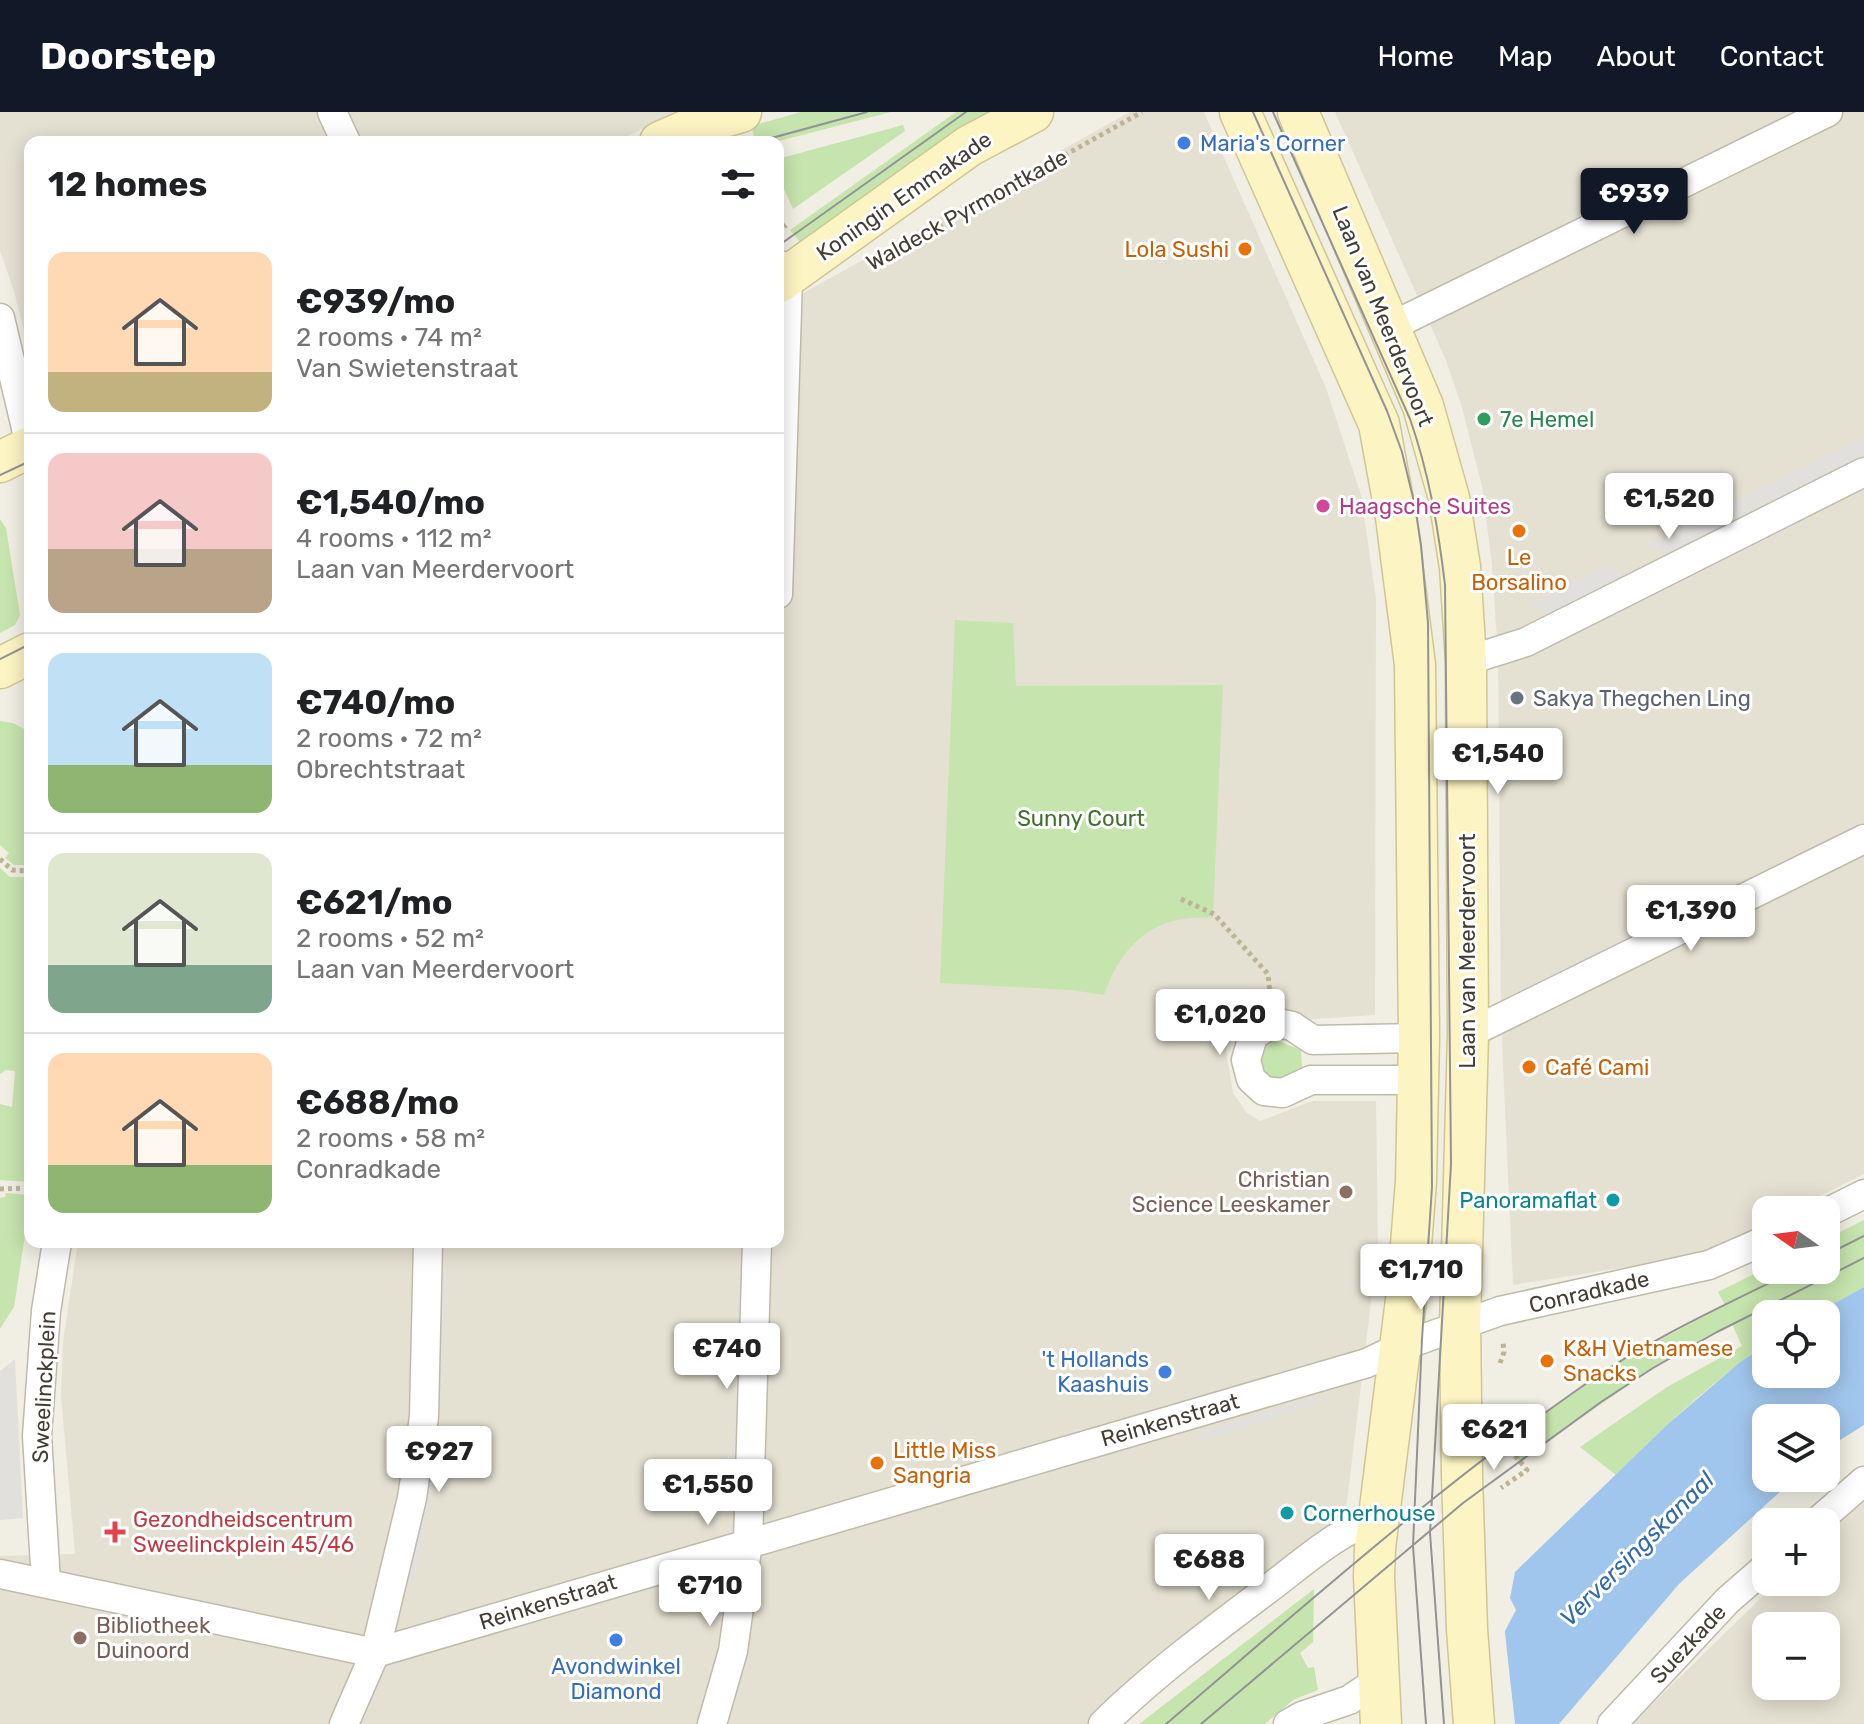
<!DOCTYPE html>
<html lang="en">
<head>
<meta charset="utf-8">
<style>
	body { margin:0; font-family:Rubik,sans-serif; background:#f6f6f6; color:#202124; height:100vh; display:flex; flex-direction:column; font-size:30px; white-space:nowrap }
	* { box-sizing:border-box; margin:0 }
	p { font-size:26px; color:#757577 }
	.icon { flex:none; width:44px; height:44px; fill:none; stroke:currentColor; stroke-width:2; stroke-linecap:round; stroke-linejoin:round }
	.map { position:relative; flex:1; overflow:hidden }
	.panel { position:absolute; left:24px; top:24px; width:760px; height:1112px; display:flex; flex-direction:column; background:#fff; border-radius:16px; box-shadow:0 4px 20px #0003 }
	.panel>* { flex:none }
	.needle { width:52px; rotate:284deg }
	.tools { position:absolute; left:1752px; top:1084px; display:grid; gap:16px }
	.tools a { display:grid; place-items:center; width:88px; height:88px; border-radius:16px; background:#fff; box-shadow:0 4px 20px #0003; font-size:40px }
	.price { position:absolute; translate:-50% -68px; padding:0 18px; border-radius:8px; background:#fff; color:#222; font-size:26px; line-height:52px; filter:drop-shadow(0 2px 4px #0008) }
	.price::after { content:''; position:absolute; left:50%; top:48px; width:24px; height:18px; margin-left:-12px; background:inherit; clip-path:polygon(0 0,100% 0,50% 100%) }
	.price.current { background:#111827; color:#fff }
	ul { padding:0; list-style:none }
	li { display:flex; align-items:center; gap:24px; height:200px; padding:0 24px }
	li+li { border-top:2px solid #e0e0e0 }
	li span { display:grid; place-items:center; flex:none; width:224px; height:160px; border-radius:16px; color:#555 }
	li>.icon { margin-inline-start:auto }
	span .icon { width:96px; height:96px; fill:#fffc; stroke-width:1 }
	li b { font-size:34px }
	h2 { display:flex; justify-content:space-between; align-items:center; height:96px; padding:0 24px; font-size:34px }
	header { display:flex; align-items:center; gap:48px; box-sizing:border-box; height:112px; padding:0 40px; background:#111827; color:#fff }
	header strong { font-size:38px }
	nav { display:flex; gap:44px; margin-inline-start:auto; font-size:28px }
	.map>svg:first-child { display:block }
	.residential { fill:#e5e1d2; fill-rule:evenodd }
	.green { fill:#c6e4ad }
	.parking { fill:#e2e0dc }
	.water { fill:#a1c6ed }
	.pier { fill:#f1eee3 }
	.lines { fill:none; stroke-linecap:round; stroke-linejoin:round }
	.street-casing { stroke:#bfbaa9; stroke-width:31 }
	.secondary-casing { stroke:#d0c695; stroke-width:43 }
	.path { stroke:#bdb498; stroke-width:5; stroke-dasharray:4 4; stroke-linecap:butt }
	.street { stroke:#fff; stroke-width:28 }
	.secondary { stroke:#fcf4c2; stroke-width:40 }
	.tram { stroke:#939393; stroke-width:2 }
	.shop-dot { fill:#3f7fe0; stroke:#fff; stroke-width:3 }
	.food-dot { fill:#e8710a; stroke:#fff; stroke-width:3 }
	.leisure-dot { fill:#2e9e5b; stroke:#fff; stroke-width:3 }
	.hotel-dot { fill:#d1479c; stroke:#fff; stroke-width:3 }
	.worship-dot { fill:#6b7280; stroke:#fff; stroke-width:3 }
	.education-dot { fill:#8d6e63; stroke:#fff; stroke-width:3 }
	.culture-dot { fill:#0f9aa8; stroke:#fff; stroke-width:3 }
	.health-dot { fill:#e0444e; stroke:#fff; stroke-width:3 }
	.labels { text-anchor:middle; dominant-baseline:central; stroke-width:6; stroke-linejoin:round; paint-order:stroke }
	.shop-label { font-size:22px; fill:#366cbe; stroke:#fff; text-anchor:start }
	.street-label { font-size:22px; fill:#433e34; stroke:#fff }
	.food-label { font-size:22px; fill:#c56008; stroke:#fff; text-anchor:start }
	.leisure-label { font-size:22px; fill:#27864d; stroke:#fff; text-anchor:start }
	.hotel-label { font-size:22px; fill:#b23c85; stroke:#fff; text-anchor:start }
	.worship-label { font-size:22px; fill:#5b616d; stroke:#fff; text-anchor:start }
	.park-label { font-size:22px; fill:#3d712a; stroke:#fff }
	.education-label { font-size:22px; fill:#785e54; stroke:#fff; text-anchor:end }
	.culture-label { font-size:22px; fill:#0d838f; stroke:#fff; text-anchor:end }
	.health-label { font-size:22px; fill:#be3a42; stroke:#fff; text-anchor:start }
	.water-label { font-size:24px; font-style:italic; fill:#326aaa; stroke:#fff }
</style>
</head>
<body>
<header>
<strong>Doorstep</strong>
<nav><a>Home</a><a>Map</a><a>About</a><a>Contact</a></nav>
</header>
<div class="map">
<svg width="1864" height="1612" viewBox="0 0 1864 1612">
	<rect width="100%" height="100%" fill="#f1eee3"/>
	<path class="residential" d="M0,0H678L615,30H30V243L14,179L0,139Z
		M1130,0H1204L1326,276L1361,383L1376,487L1375,903L1301,908L1276,892L1255,887L1246,890L1240,897L1226,938L1233,981L1247,1001L1260,1009L1312,989H1376L1378,1132L1346,1398L1101,1612H0V1444L75,1442L61,1284L63,1230L78,1130H778V195Z
		M1335,0H1864V1062L1792,1098H1766V1111L1698,1144L1513,1173L1501,908L1498,544L1492,453L1482,374L1461,292L1445,246Z
		M1864,1384V1612H1632L1777,1470H1826V1422ZM1766,1514H1826V1574H1766Z"/>
	<path class="green" d="M801,0H891L775,30H756L751,14Z
		M956,0H992L970,11L801,131L790,118Z
		M903,13L905,19L793,97L778,64V47Z
		M0,407L6,416L20,503L15,513L0,521Z
		M955,508L1013,511L1016,574L1223,573L1213,806C1155,802 1123,830 1104,883L1071,878L940,871Z
		M0,609L13,611L30,620V753H14L5,746L9,741L0,733Z
		M0,756L10,765H30V1070L0,1068V992L12,995L15,959L6,958L0,962Z
		M1273,927L1301,938L1302,956L1271,971L1263,964L1259,937Z
		M6,1081L30,1083V1091L14,1195L0,1217V1086L5,1085Z
		M1864,1108V1175L1815,1202H1766V1233C1711,1269 1663,1316 1616,1363L1580,1335L1667,1275L1742,1234L1732,1212L1653,1256L1519,1349L1505,1331L1588,1271L1634,1242L1725,1193L1718,1180L1766,1156L1826,1158V1127Z
		M1314,1477L1313,1530L1300,1541L1308,1556L1314,1555L1318,1578L1293,1588L1265,1612H1139Z"/>
	<path class="parking" d="M1790,0H1802L1453,173L1450,168Z
		M1864,326V348L1669,444L1648,432Z
		M1606,454L1627,466L1552,503L1528,492Z
		M1640,816L1643,822L1520,885L1517,878Z
		M440,1158H450L434,1372L413,1472L404,1470Z
		M738,1175H746L741,1370H733Z
		M15,1247L23,1406L0,1408V1259Z
		M1316,1284L1318,1292L1199,1330L1196,1322Z"/>
	<path class="water" d="M1864,1175V1313L1826,1337V1306H1766V1366H1795L1679,1472L1559,1612H1421L1505,1519L1516,1498L1510,1486L1515,1460L1668,1312L1739,1251L1766,1233V1262H1826V1202H1815Z"/>
	<path class="pier" d="M1504,1512L1515,1612H1417L1502,1516Z"/>
	<g class="lines">
		<defs>
			<path id="street" d="M332,0L346,30
				M0,206L30,333
				M1390,215L1828,0
				M778,482L788,166L780,153
				M1466,549L1526,530L1864,360
				M1468,922L1864,727
				M1417,968H1311L1283,981L1264,979L1251,967L1246,948L1253,924L1273,910L1292,914L1313,928L1419,926
				M1826,1101L1864,1082
				M1817,1410L1864,1369
				M0,1462L375,1541L1367,1251L1400,1235L1500,1199L1709,1153L1766,1128
				M46,1470L37,1324L46,1199L57,1130
				M344,1612L375,1541L412,1386L424,1305L428,1130
				M712,1612L733,1539L748,1430L757,1130
				M1103,1612C1153,1563 1212,1519 1268,1477C1304,1450 1337,1419 1380,1405
				M1288,1612L1302,1604L1349,1588L1379,1568
				M1612,1612L1728,1488L1766,1455"/>
			<path id="secondary" d="M1240,0L1379,312L1396,405L1415,553L1419,926L1416,1069L1408,1172L1375,1436L1374,1465L1381,1612
				M1298,0L1423,294L1449,386L1460,455L1466,549L1468,922L1460,1213L1462,1364L1467,1517L1474,1612
				M660,30L706,10L741,0
				M778,171L969,34L1033,0
				M0,350L30,335
				M0,556L30,541"/>
		</defs>
		<use href="#street" class="street-casing"/>
		<use href="#secondary" class="secondary-casing"/>
		<path class="path" d="M778,120L786,113
			M890,141L1142,0
			M0,747L12,758L30,759
			M1181,787L1214,802L1268,862L1270,881
			M0,1077L30,1076
			M1500,1251L1504,1240L1503,1230
			M1500,1325L1527,1358L1501,1376"/>
		<use href="#street" class="street"/>
		<use href="#secondary" class="secondary"/>
		<path class="tram" d="M1253,0L1387,299L1402,340L1415,394L1421,433L1428,511L1432,1075L1422,1227L1413,1434L1426,1612
			M1273,0L1410,307C1429,361 1438,415 1445,473L1451,1052L1430,1421L1444,1612
			M757,30L867,0
			M778,134L966,0
			M0,363L30,349
			M0,547L30,532
			M1826,1143L1864,1124
			M1166,1612C1303,1495 1439,1374 1587,1271C1652,1226 1725,1193 1796,1158
			M1201,1612L1463,1391L1601,1290L1653,1256L1717,1220L1864,1146"/>
	</g>
	<g class="shop-dot">
		<circle cx="1184" cy="31" r="8"/>
		<circle cx="1165" cy="1260" r="8"/>
		<circle cx="616" cy="1528" r="8"/>
	</g>
	<g class="food-dot">
		<circle cx="1245" cy="137" r="8"/>
		<circle cx="1519" cy="419" r="8"/>
		<circle cx="1529" cy="955" r="8"/>
		<circle cx="1547" cy="1249" r="8"/>
		<circle cx="877" cy="1351" r="8"/>
	</g>
	<circle class="leisure-dot" cx="1484" cy="307" r="8"/>
	<circle class="hotel-dot" cx="1323" cy="394" r="8"/>
	<circle class="worship-dot" cx="1517" cy="586" r="8"/>
	<g class="education-dot">
		<circle cx="1346" cy="1080" r="8"/>
		<circle cx="80" cy="1526" r="8"/>
	</g>
	<g class="culture-dot">
		<circle cx="1613" cy="1088" r="8"/>
		<circle cx="1287" cy="1401" r="8"/>
	</g>
	<path class="health-dot" d="M111 1408h8v8h8v8h-8v8h-8v-8h-8v-8h8z"/>
	<g class="labels">
		<g class="shop-label">
			<text x="1200" y="31">Maria's Corner</text>
			<text x="1149" y="1247" text-anchor="end">'t Hollands<tspan x="1149" dy="25">Kaashuis</tspan></text>
			<text x="616" y="1554" text-anchor="middle">Avondwinkel<tspan x="616" dy="25">Diamond</tspan></text>
		</g>
		<g class="street-label">
			<text transform="translate(904 84) rotate(-35)">Koningin Emmakade</text>
			<text transform="translate(967 98) rotate(-29)">Waldeck Pyrmontkade</text>
			<text transform="translate(1383 204) rotate(68)">Laan van Meerdervoort</text>
			<text transform="translate(1467 839) rotate(-90)">Laan van Meerdervoort</text>
			<text transform="translate(1589 1180) rotate(-13)">Conradkade</text>
			<text transform="translate(44 1275) rotate(-87)">Sweelinckplein</text>
			<text transform="translate(1170 1308) rotate(-16)">Reinkenstraat</text>
			<text transform="translate(548 1490) rotate(-17)">Reinkenstraat</text>
			<text transform="translate(1688 1532) rotate(-47)">Suezkade</text>
		</g>
		<g class="food-label">
			<text x="1229" y="137" text-anchor="end">Lola Sushi</text>
			<text x="1519" y="445" text-anchor="middle">Le<tspan x="1519" dy="25">Borsalino</tspan></text>
			<text x="1545" y="955">Café Cami</text>
			<text x="1563" y="1236">K&amp;H Vietnamese<tspan x="1563" dy="25">Snacks</tspan></text>
			<text x="893" y="1338">Little Miss<tspan x="893" dy="25">Sangria</tspan></text>
		</g>
		<g class="leisure-label">
			<text x="1500" y="307">7e Hemel</text>
		</g>
		<g class="hotel-label">
			<text x="1339" y="394">Haagsche Suites</text>
		</g>
		<g class="worship-label">
			<text x="1533" y="586">Sakya Thegchen Ling</text>
		</g>
		<g class="park-label">
			<text x="1081" y="706">Sunny Court</text>
		</g>
		<g class="education-label">
			<text x="1330" y="1067">Christian<tspan x="1330" dy="25">Science Leeskamer</tspan></text>
			<text x="96" y="1513" text-anchor="start">Bibliotheek<tspan x="96" dy="25">Duinoord</tspan></text>
		</g>
		<g class="culture-label">
			<text x="1597" y="1088">Panoramaflat</text>
			<text x="1303" y="1401" text-anchor="start">Cornerhouse</text>
		</g>
		<g class="health-label">
			<text x="133" y="1407">Gezondheidscentrum<tspan x="133" dy="25">Sweelinckplein 45/46</tspan></text>
		</g>
		<g class="water-label">
			<text transform="translate(1637 1437) rotate(-45)">Verversingskanaal</text>
		</g>
	</g>
</svg>
<div class="tools">
<a><svg class="needle" viewBox="-14 -14 28 28"><path d="M0-13l5 13h-10z" fill="#e53935"/><path d="M0 13l5-13h-10z" fill="#757577"/></svg></a>
<a><svg class="icon" aria-label="locate" viewBox="0 0 24 24"><circle cx="12" cy="12" r="6"/><path d="M12 2v4M12 18v4M2 12h4M18 12h4"/></svg></a>
<a><svg class="icon" aria-label="layers" viewBox="0 0 24 24"><path d="M12 4l9 5-9 5-9-5zM3 14l9 5 9-5"/></svg></a>
<a>+</a>
<a>−</a>
</div>
<b class="price current" style="left:1634px;top:124px">€939</b>
<b class="price" style="left:1669px;top:429px">€1,520</b>
<b class="price" style="left:1498px;top:684px">€1,540</b>
<b class="price" style="left:1691px;top:841px">€1,390</b>
<b class="price" style="left:1220px;top:945px">€1,020</b>
<b class="price" style="left:1421px;top:1200px">€1,710</b>
<b class="price" style="left:727px;top:1279px">€740</b>
<b class="price" style="left:1494px;top:1360px">€621</b>
<b class="price" style="left:439px;top:1382px">€927</b>
<b class="price" style="left:708px;top:1415px">€1,550</b>
<b class="price" style="left:1209px;top:1490px">€688</b>
<b class="price" style="left:710px;top:1516px">€710</b>
<section class="panel">
<h2>12 homes<svg class="icon" aria-label="filters" viewBox="0 0 24 24"><path d="M4 7h16M4 17h16"/><circle cx="9" cy="7" r="2"/><circle cx="15" cy="17" r="2"/></svg></h2>
<ul>
<li><span style="background:linear-gradient(#ffd9b3 75%,#c2b280 0)"><svg class="icon" aria-label="home" viewBox="0 0 24 24"><path d="M3 11l9-7 9 7M6 9v11h12V9"/></svg></span><div><b>€939/mo</b><p>2 rooms · 74 m²</p><p>Van Swietenstraat</p></div></li>
<li><span style="background:linear-gradient(#f6c9c9 60%,#b9a48a 0)"><svg class="icon" aria-label="home" viewBox="0 0 24 24"><path d="M3 11l9-7 9 7M6 9v11h12V9"/></svg></span><div><b>€1,540/mo</b><p>4 rooms · 112 m²</p><p>Laan van Meerdervoort</p></div></li>
<li><span style="background:linear-gradient(#bfe0f5 70%,#8fb573 0)"><svg class="icon" aria-label="home" viewBox="0 0 24 24"><path d="M3 11l9-7 9 7M6 9v11h12V9"/></svg></span><div><b>€740/mo</b><p>2 rooms · 72 m²</p><p>Obrechtstraat</p></div></li>
<li><span style="background:linear-gradient(#dfe7d0 70%,#7fa58c 0)"><svg class="icon" aria-label="home" viewBox="0 0 24 24"><path d="M3 11l9-7 9 7M6 9v11h12V9"/></svg></span><div><b>€621/mo</b><p>2 rooms · 52 m²</p><p>Laan van Meerdervoort</p></div></li>
<li><span style="background:linear-gradient(#ffd9b3 70%,#8fb573 0)"><svg class="icon" aria-label="home" viewBox="0 0 24 24"><path d="M3 11l9-7 9 7M6 9v11h12V9"/></svg></span><div><b>€688/mo</b><p>2 rooms · 58 m²</p><p>Conradkade</p></div></li>
</ul>
</section>
</div>
</body>
</html>
